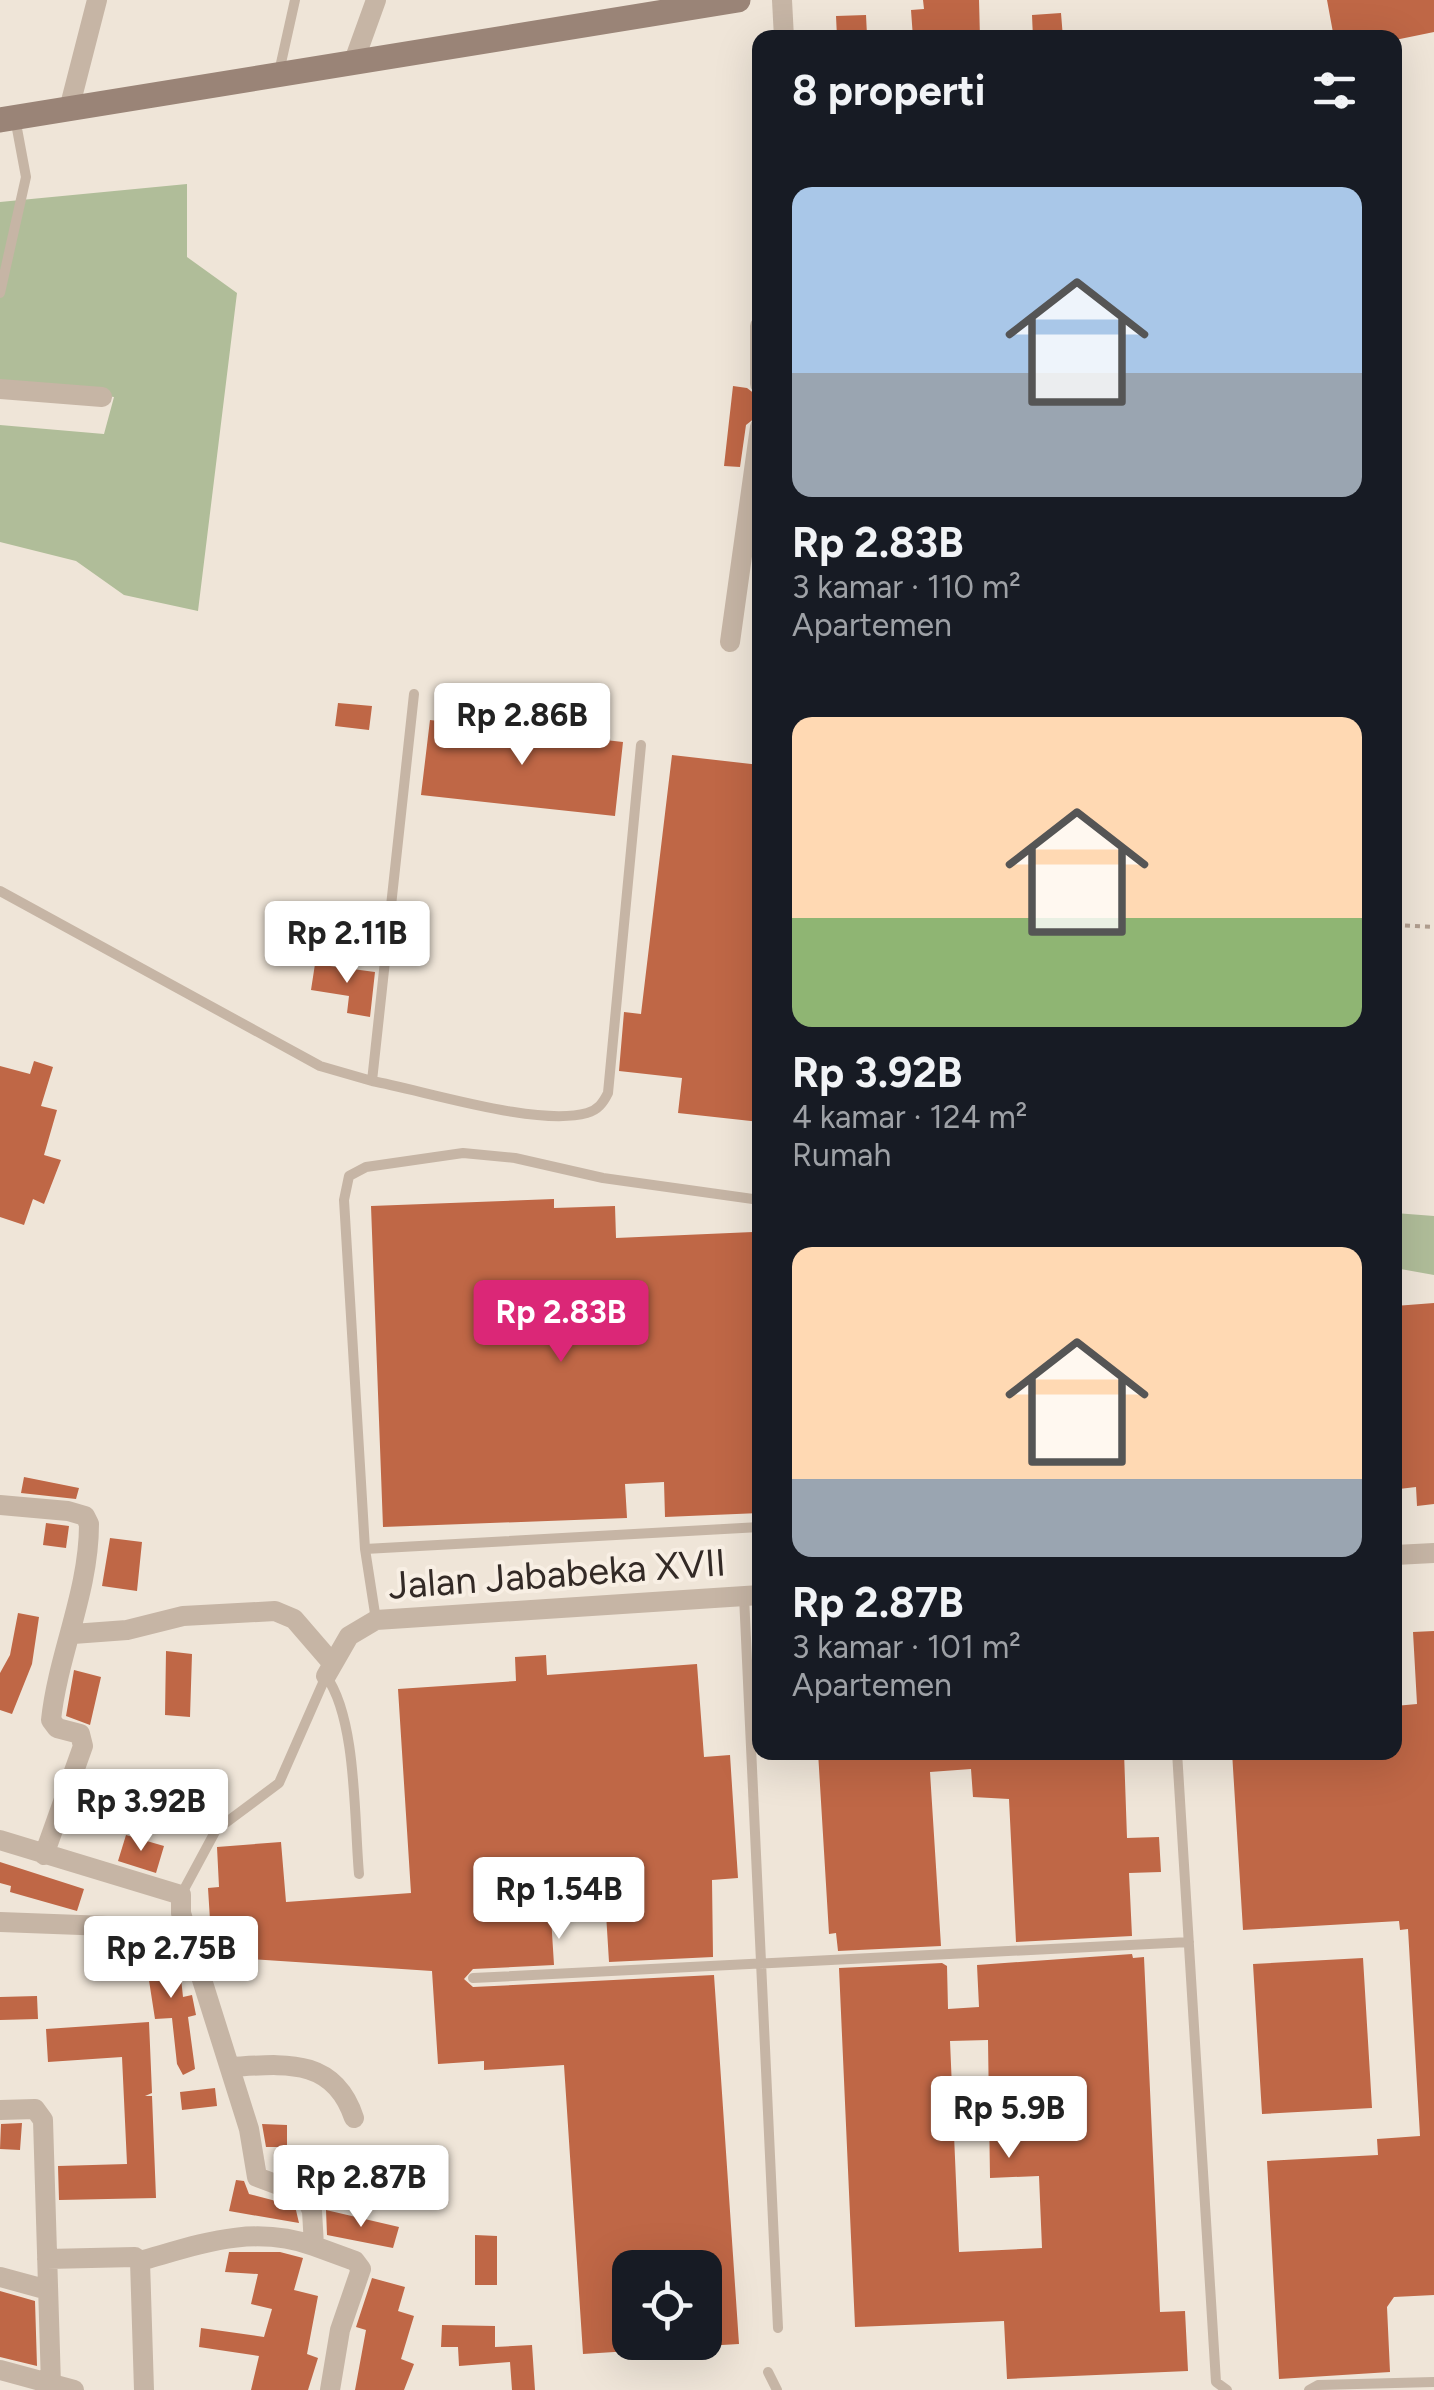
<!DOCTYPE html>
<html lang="id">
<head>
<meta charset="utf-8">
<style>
	body { margin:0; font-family:Figtree,sans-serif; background:#242831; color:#f1f3f6; height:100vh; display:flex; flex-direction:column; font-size:38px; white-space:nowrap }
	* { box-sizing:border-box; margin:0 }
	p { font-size:32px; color:#9ea1a6 }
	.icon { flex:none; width:55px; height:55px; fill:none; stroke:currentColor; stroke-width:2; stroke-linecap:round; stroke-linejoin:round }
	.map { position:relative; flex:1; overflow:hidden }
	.panel { position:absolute; left:752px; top:30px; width:650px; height:1730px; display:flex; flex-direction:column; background:#171b24; border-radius:20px; box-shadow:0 10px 40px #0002 }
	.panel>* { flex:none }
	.buttons { position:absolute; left:612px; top:2250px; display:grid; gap:20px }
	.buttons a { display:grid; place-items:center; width:110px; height:110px; border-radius:20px; background:#171b24; box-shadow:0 10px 40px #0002; font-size:50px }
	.price { position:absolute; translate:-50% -85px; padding:0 22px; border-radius:10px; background:#fff; color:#222; font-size:32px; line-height:65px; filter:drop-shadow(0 2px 5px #0008) }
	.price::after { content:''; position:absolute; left:50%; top:60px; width:30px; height:22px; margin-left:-15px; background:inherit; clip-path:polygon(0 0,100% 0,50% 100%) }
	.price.current { background:#db2777; color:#fff }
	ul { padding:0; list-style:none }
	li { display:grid; align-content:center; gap:20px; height:530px; padding:0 40px }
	li span { display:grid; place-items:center; height:310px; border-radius:20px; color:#555 }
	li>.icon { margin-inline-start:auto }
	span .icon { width:180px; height:180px; fill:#fffc; stroke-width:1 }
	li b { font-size:42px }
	h2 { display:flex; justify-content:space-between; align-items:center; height:120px; padding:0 40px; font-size:42px }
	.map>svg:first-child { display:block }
	.green { fill:#b0bd99 }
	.building { fill:#bf6746; fill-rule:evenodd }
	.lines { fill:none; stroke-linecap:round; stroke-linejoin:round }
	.path { stroke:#b29f90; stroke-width:4; stroke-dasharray:5 5; stroke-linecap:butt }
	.service { stroke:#c6b5a5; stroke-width:10 }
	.minor { stroke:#c6b5a5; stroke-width:20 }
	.secondary { stroke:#9a8477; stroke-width:25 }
	.labels { text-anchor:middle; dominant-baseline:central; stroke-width:8; stroke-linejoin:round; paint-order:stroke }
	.street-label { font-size:38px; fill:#332a26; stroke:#f8efe4 }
</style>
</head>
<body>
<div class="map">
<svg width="1434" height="2390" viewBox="0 0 1434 2390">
	<rect width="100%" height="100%" fill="#efe5d8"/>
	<path class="green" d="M187,184V257L237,293L198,611L124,595L76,561L0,542V425L104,434L114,397L0,384V202Z
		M1395,1213L1434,1216V1275L1395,1268Z"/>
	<path class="building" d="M923,0H979L980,38H913L911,10L924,9Z
		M1327,0H1434V32L1395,40L1369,34L1334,38Z
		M1061,13L1063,38H1033L1032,15Z
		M866,15L867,35L837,37L836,16Z
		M733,386L747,388L760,398V414L746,425L740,467L724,466Z
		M338,703L372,706L369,730L335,726Z
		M430,720L623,742L615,816L421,795Z
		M672,755L760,765V1122L678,1113L682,1078L619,1071L624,1012L641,1014Z
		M315,964L375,972L370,1017L347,1013L349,996L311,990Z
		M34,1061L53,1067L41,1106L57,1110L44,1155L61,1160L44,1204L33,1199L24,1225L0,1217V1066L30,1074Z
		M554,1199V1208L615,1206L616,1238L753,1232L754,1253H760V1513L665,1517L664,1482L625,1484L627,1518L383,1527L371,1206Z
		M1434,1303V1504L1417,1506L1416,1487L1399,1489L1395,1466V1306Z
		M24,1477L79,1488L76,1499L21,1493Z
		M46,1523L69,1526L66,1548L43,1545Z
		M110,1538L142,1542L137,1591L102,1586Z
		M18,1613L39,1617L32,1664L12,1714L0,1710V1673L10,1655Z
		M1434,1631V2295L1394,2297L1387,2307L1390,2372L1279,2379L1267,2161L1378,2155L1377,2139L1420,2136L1408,1929L1400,1930L1399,1921L1243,1930L1232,1752H1395V1706L1417,1704L1413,1632Z
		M166,1651L192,1654L190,1717L165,1715Z
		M546,1655L547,1675L697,1664L704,1757L730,1755L738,1878L712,1880L713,1957L609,1962L605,1897L550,1901L554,1965L473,1969L464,1979L473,1987L714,1975L739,2344L705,2346V2268H630V2351L583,2354L564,2065L484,2070V2061L438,2064L432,1971L222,1957L221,1935L211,1936L208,1888L219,1887L217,1847L281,1842L286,1902L411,1893L398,1689L516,1681L515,1657Z
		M74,1670L101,1677L90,1725L66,1716Z
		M818,1752H1124L1127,1838L1159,1837L1161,1872L1129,1873L1132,1936L1016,1942L1009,1799L973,1797L971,1769L930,1772L941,1946L838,1951L836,1933L829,1934Z
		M126,1835L164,1846L156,1873L118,1861Z
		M0,1862L84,1889L77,1911L10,1892L11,1886L0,1883Z
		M178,1950L183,1997L192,1995L196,2015L188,2017L195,2069L183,2075L177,2064L172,2018L155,2019L148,1974L139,1975L137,1954Z
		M1132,1954L1133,1958L1144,1957L1160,2312L1185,2311L1188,2371L1007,2379L1004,2321L855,2327L839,1968L942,1963L947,1966L948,2009L979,2007L977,1965ZM988,2040L990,2178L1039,2176L1042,2248L959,2252L950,2041Z
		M1363,1958L1372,2108L1262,2114L1253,1964Z
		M37,1996L38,2019L0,2020V1997Z
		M149,2022L152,2093L145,2096H152L156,2198L59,2200L58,2166L127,2164L122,2057L48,2062L46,2029Z
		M215,2088L217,2106L182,2110L180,2092Z
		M22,2123L20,2150L0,2149L1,2124Z
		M262,2124L287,2125V2147H266Z
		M236,2180L244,2181L249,2194L295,2206L299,2223L229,2211Z
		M326,2210L399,2227L393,2248L327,2235Z
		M475,2235L497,2236V2285H475Z
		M229,2252H280L303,2258L294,2290L318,2296L307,2354L318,2358L308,2390H251L259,2356L199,2347L201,2328L264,2337L272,2309L251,2304L258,2274L225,2272Z
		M372,2278L405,2287L398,2311L414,2316L401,2359L414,2364L404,2390H355L366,2330L356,2327Z
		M0,2291L35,2301L37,2366L0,2357Z
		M442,2325L495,2326V2347L532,2345L535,2390H512L510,2362L459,2366L458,2347H441Z"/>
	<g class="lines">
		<path class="path" d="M1395,925L1434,927"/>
		<path class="service" d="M279,72L295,0
			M0,293L26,177L15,118
			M0,891L320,1066L372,1081L414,694
			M372,1081C426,1091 537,1127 587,1113C598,1110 603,1103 608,1093L641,745
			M365,1549L760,1527
			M744,1596L778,2328
			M376,1620L365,1549L344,1200L349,1176L366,1167L463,1153L515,1158L603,1178L760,1200
			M326,1676C357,1719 354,1819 359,1874
			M1177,1752L1216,2382L1227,2390
			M181,1895L216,1830L279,1783L326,1676
			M473,1978L1189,1942
			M768,2372L777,2390
			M1309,2390L1318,2385L1434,2382"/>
		<path class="minor" d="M782,0L784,38
			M354,61L376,0
			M69,109L97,0
			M760,326V384
			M0,389L102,397
			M730,642L760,427
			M0,1505L68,1511L85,1516L89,1524C89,1592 58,1654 51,1720L57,1728L80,1734L83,1746L44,1855
			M1395,1555L1434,1553
			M73,1634L127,1630L183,1616L275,1611L294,1619L332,1663
			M326,1676L349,1636L376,1620L760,1595
			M0,1840L181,1895V1913L249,2129L257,2177L305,2195L312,2211L314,2246L355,2261L361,2269L340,2330L330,2390
			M0,1922L187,1929
			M231,2067C285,2064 334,2057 354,2118
			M0,2110L35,2109L43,2120L51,2385
			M47,2259L135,2257L140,2261L144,2390
			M140,2261C201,2244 252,2224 314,2246
			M0,2277L48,2290
			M0,2370L74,2390"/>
		<path class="secondary" d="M0,120L738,0"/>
	</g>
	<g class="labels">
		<g class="street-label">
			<text transform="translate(557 1574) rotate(-4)">Jalan Jababeka XVII</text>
		</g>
	</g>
</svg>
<div class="buttons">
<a><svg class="icon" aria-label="locate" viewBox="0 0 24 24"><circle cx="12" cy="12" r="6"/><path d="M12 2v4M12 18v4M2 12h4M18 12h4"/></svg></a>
</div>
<b class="price" style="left:522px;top:768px">Rp 2.86B</b>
<b class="price" style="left:347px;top:986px">Rp 2.11B</b>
<b class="price current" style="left:561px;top:1365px">Rp 2.83B</b>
<b class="price" style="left:141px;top:1854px">Rp 3.92B</b>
<b class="price" style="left:559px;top:1942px">Rp 1.54B</b>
<b class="price" style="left:171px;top:2001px">Rp 2.75B</b>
<b class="price" style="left:1009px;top:2161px">Rp 5.9B</b>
<b class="price" style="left:361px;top:2230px">Rp 2.87B</b>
<section class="panel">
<h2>8 properti<svg class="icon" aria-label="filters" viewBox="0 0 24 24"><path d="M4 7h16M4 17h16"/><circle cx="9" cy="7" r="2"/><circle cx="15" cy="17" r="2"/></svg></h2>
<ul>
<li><span style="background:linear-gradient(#a9c7e8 60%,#9aa5b1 0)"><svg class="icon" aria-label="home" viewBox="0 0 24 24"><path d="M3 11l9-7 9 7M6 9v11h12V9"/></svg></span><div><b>Rp 2.83B</b><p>3 kamar · 110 m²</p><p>Apartemen</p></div></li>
<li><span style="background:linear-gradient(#ffd9b3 65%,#8fb573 0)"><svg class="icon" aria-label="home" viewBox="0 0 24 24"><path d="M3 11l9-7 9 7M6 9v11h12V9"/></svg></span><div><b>Rp 3.92B</b><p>4 kamar · 124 m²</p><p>Rumah</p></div></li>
<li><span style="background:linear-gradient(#ffd9b3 75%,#9aa5b1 0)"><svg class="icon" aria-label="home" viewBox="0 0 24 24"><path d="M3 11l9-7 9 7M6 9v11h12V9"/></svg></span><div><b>Rp 2.87B</b><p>3 kamar · 101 m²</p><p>Apartemen</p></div></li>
</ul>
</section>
</div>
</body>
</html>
